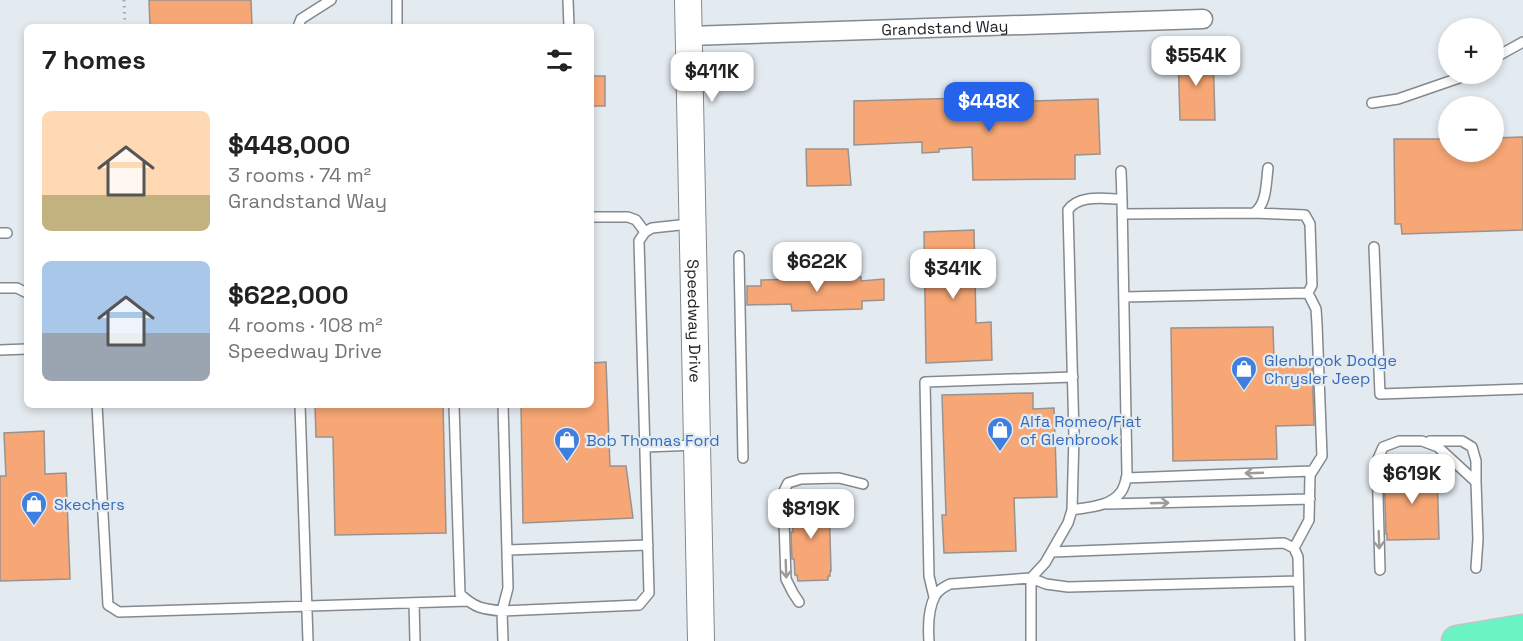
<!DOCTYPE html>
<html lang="en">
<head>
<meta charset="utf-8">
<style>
	body { margin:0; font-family:"Space Grotesk",sans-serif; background:#f2f2f2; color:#222; height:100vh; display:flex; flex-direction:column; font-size:22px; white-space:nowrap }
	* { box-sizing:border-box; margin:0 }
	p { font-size:20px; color:#767676 }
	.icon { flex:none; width:33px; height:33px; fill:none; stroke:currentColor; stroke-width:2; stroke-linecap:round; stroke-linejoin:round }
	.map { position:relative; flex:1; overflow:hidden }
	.side { position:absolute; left:24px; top:24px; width:570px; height:384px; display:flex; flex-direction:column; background:#fff; border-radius:9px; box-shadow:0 3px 9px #0003 }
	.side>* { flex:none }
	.buttons { position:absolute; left:1438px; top:18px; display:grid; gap:12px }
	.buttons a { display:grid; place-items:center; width:66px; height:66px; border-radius:50%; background:#fff; box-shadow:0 3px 9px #0003; font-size:30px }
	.price { position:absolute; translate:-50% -51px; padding:0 14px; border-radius:12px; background:#fff; color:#222; font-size:20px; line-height:39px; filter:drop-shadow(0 2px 3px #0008) }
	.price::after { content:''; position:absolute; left:50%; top:36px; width:18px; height:14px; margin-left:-9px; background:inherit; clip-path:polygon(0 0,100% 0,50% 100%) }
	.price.selected { background:#2563eb; color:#fff }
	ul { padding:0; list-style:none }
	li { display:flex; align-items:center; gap:18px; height:150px; padding:0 18px }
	li span { display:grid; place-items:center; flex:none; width:168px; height:120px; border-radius:9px; color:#555 }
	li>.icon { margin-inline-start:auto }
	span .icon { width:72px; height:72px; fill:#fffc; stroke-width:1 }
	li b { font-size:26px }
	h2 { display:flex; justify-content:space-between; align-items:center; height:72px; padding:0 18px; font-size:26px }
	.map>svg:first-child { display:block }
	.building { fill:#f7a775; stroke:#99928e; stroke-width:1.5 }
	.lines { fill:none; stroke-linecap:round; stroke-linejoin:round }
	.service-casing { stroke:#83898e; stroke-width:12 }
	.minor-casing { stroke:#83898e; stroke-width:21 }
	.secondary-casing { stroke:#83898e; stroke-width:28 }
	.trunk-casing { stroke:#c4c5c6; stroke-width:33 }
	.path { stroke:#a4aaaf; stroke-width:3; stroke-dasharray:1.5 4.5; stroke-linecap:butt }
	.service { stroke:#fff; stroke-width:9 }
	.minor { stroke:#fff; stroke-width:18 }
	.secondary { stroke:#fff; stroke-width:26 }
	.trunk { stroke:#6af4c4; stroke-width:30 }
	.oneway { stroke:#9a9b9c }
	.labels { text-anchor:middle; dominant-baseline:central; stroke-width:4.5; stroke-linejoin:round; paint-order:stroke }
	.street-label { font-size:16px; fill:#1e2123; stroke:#e3eaf0 }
	.shop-label { font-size:16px; fill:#366cbe; stroke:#e3eaf0; text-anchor:start }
</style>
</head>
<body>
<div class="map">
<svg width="1523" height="641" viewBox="0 0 1523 641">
	<rect width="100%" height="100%" fill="#e3eaf0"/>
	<path class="building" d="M149,0H251L252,27H150Z
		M1178,53H1213L1215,120H1180Z
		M591,76H605V106H591Z
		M964,98V103L1098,99L1100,154L1075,155V179L973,180L972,147L939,149V152L922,153V142L854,145V101Z
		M1523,137V230L1402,234L1401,224H1395L1394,139H1449V152H1494V138Z
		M806,149H848L851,185L807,186Z
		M974,230L976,323L991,322L992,360L926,363L924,232Z
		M861,277V281L884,279V300L862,301V309L792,311L791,304L747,305V286H761V280Z
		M1273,327L1274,359L1312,358L1314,425L1276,426L1277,459L1173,461L1171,328Z
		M606,362L610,466H626L633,518L523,523L521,405H591V363Z
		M1033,393V409L1054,408L1057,497L1014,498L1016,551L944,553L942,515H946L942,395Z
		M315,405H443L446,533L335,535L333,437H316Z
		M44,431L45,474L66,473L70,579L0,581V476H6L4,433Z
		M1437,470L1439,539L1387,540V534H1386L1384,471Z
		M829,500L831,571H830V576H828V580L798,581L797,575H795L794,559H792L791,532H793L792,501Z"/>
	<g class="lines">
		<defs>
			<path id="service" d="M397,0V27
				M568,0L569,27
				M298,27L301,19L331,0
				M1494,58L1523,42
				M1372,103L1398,99L1459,78L1467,74
				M1121,171L1122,199
				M1122,214L1254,213C1267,204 1266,183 1268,168
				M591,217H628L636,220L645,232
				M0,233H7
				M1374,247L1380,394L1523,389
				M739,256L743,458
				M0,288H17L27,293
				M1124,297L1308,293L1312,285L1310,224L1305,215L1254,213
				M0,350L27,349
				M97,405L108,605L119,612L468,601
				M300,405L308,641
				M454,405L460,594C475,608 482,609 502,611L503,641
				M503,405L508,588L502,611L639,605L649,593L639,241L645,232L652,228L689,224
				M1430,441H1462L1472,447L1476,461V482
				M645,447L697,445
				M1126,478L1312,471
				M1107,504L1310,499
				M1072,510C1088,507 1110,507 1121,492C1124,488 1126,480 1127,475L1122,199C1105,199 1079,194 1068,210L1074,436L1072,510L1068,523L1045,563L1031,578L1046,584L1068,587L1298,581
				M1294,548L1309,520L1310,475L1322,456L1317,324L1316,309L1308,293
				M507,550L648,545
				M1052,552L1284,543L1294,548L1298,557L1300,641
				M1380,570L1377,461L1383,447L1399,441H1422L1438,447L1476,482L1478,539L1476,568
				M934,597L929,576L925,382L1073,377
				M799,602L793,593L786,579L783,493L788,483L801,479L839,478L863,484
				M414,603L415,641
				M929,641C928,627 928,609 935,596C938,590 944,587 950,584L1031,578V641"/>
			<g id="minor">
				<path id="s1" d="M689,36L1203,19"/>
			</g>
			<g id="secondary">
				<path id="s2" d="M688,0L701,641"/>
			</g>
			<path id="trunk" d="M1457,641L1523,630"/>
		</defs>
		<use href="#service" class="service-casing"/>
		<use href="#minor" class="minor-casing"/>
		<use href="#secondary" class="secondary-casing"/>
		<use href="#trunk" class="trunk-casing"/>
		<path class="path" d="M124,0L125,27"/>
		<use href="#service" class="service"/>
		<use href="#minor" class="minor"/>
		<use href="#secondary" class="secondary"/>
		<use href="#trunk" class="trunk"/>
	</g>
	<defs><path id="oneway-shaft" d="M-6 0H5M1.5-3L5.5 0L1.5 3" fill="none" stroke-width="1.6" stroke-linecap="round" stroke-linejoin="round" transform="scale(1.5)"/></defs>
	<g class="oneway">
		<use href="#oneway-shaft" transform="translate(1254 473) rotate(178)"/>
		<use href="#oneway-shaft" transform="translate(1160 503) rotate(-2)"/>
		<use href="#oneway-shaft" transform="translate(1379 540) rotate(88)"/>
		<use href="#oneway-shaft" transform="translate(786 569) rotate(88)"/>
	</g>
	<defs>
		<symbol id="shop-pin" viewBox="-11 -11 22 30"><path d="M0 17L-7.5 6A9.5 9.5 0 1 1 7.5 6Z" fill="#3f7fe0" stroke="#e3eaf0"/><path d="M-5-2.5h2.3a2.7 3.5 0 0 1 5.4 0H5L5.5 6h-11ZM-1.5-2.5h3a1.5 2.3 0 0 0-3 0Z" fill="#fff"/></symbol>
	</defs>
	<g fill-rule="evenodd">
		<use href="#shop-pin" x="1229" y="354" width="30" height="40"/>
		<use href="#shop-pin" x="985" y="415" width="30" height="40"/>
		<use href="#shop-pin" x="552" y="425" width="30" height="40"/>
		<use href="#shop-pin" x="19" y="489" width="30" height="40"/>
	</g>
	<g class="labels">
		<g class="street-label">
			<text stroke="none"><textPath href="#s1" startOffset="256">Grandstand Way</textPath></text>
			<text stroke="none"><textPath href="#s2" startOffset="321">Speedway Drive</textPath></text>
		</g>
		<g class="shop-label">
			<text x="1264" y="360">Glenbrook Dodge<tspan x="1264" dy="18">Chrysler Jeep</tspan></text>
			<text x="1020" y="421">Alfa Romeo/Fiat<tspan x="1020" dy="18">of Glenbrook</tspan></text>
			<text x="586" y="440">Bob Thomas Ford</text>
			<text x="54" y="504">Skechers</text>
		</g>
	</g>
</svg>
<div class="buttons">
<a>+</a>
<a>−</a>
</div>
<b class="price" style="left:1196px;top:87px">$554K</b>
<b class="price" style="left:712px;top:103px">$411K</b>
<b class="price selected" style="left:989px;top:133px">$448K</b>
<b class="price" style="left:817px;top:293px">$622K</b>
<b class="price" style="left:953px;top:300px">$341K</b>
<b class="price" style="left:1412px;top:505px">$619K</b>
<b class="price" style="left:811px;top:540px">$819K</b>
<section class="side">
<h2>7 homes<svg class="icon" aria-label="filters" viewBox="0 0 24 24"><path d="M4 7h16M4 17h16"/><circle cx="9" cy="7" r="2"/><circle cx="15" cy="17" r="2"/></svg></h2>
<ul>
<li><span style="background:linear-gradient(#ffd9b3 70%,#c2b280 0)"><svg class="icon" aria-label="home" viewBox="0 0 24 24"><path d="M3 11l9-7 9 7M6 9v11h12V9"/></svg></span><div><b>$448,000</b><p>3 rooms · 74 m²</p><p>Grandstand Way</p></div></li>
<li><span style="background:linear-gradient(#a9c7e8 60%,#9aa5b1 0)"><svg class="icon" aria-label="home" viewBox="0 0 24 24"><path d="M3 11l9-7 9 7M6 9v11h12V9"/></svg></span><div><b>$622,000</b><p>4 rooms · 108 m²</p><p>Speedway Drive</p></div></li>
</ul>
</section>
</div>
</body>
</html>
